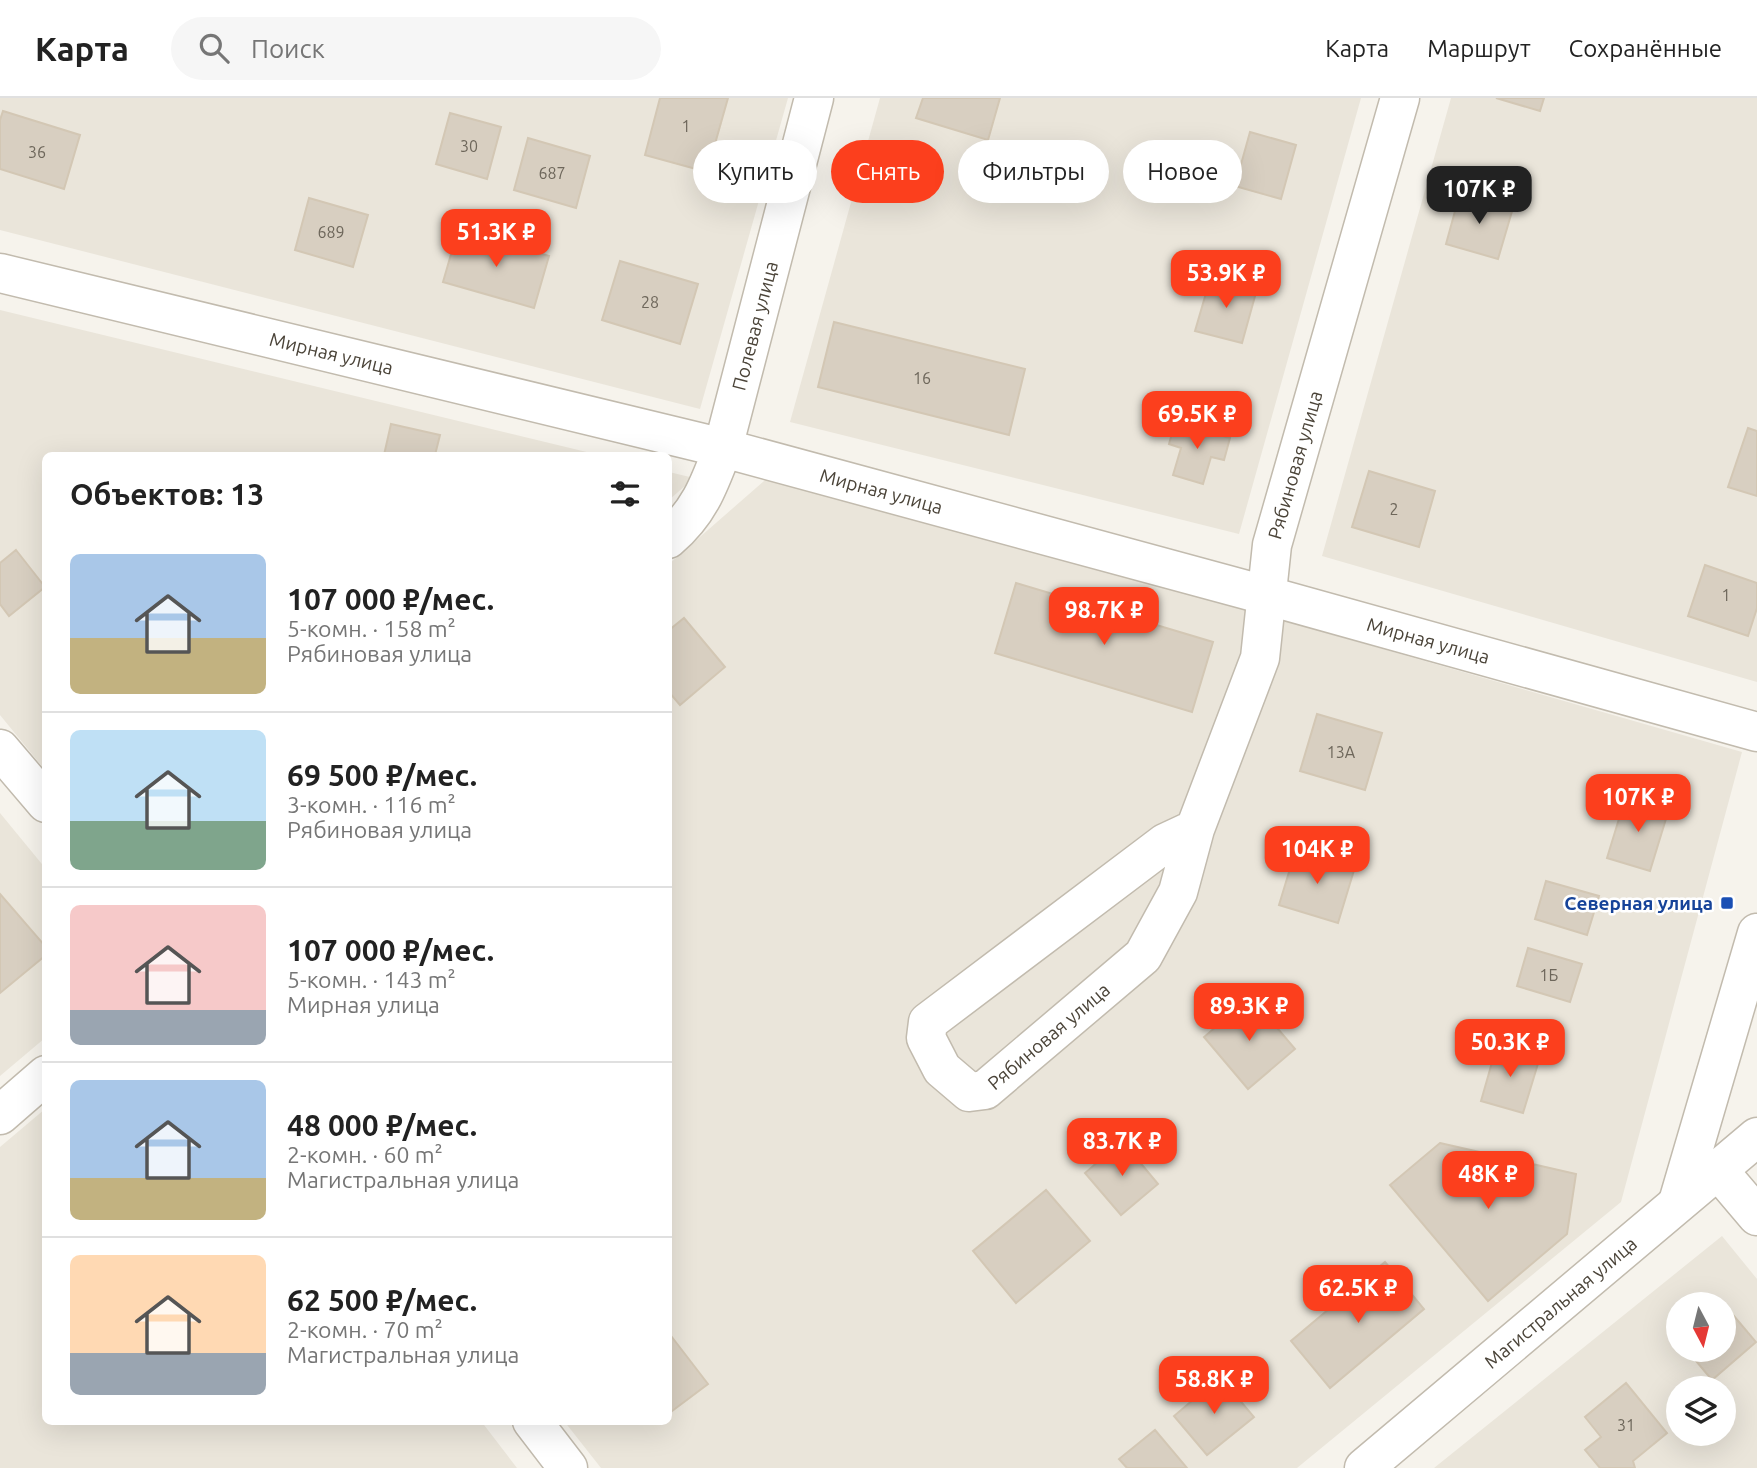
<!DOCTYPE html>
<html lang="ru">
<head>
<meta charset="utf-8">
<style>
	body { margin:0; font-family:Ubuntu,sans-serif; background:#f6f6f6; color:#222; height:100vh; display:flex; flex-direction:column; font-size:26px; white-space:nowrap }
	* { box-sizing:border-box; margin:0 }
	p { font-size:23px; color:#767676 }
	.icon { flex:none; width:38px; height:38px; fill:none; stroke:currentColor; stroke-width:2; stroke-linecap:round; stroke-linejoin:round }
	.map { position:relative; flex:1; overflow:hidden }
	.side { position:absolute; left:42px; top:354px; width:630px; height:973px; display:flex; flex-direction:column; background:#fff; border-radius:10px; box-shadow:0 7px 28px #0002 }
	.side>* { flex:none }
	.top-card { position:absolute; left:693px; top:42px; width:665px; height:63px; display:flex; gap:14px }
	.needle { width:46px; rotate:173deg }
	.buttons { position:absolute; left:1666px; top:1194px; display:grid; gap:14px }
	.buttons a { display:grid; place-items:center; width:70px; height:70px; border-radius:50%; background:#fff; box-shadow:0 7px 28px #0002; font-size:35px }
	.price { position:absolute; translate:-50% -60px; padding:0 16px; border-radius:14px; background:#fc3f1d; color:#fff; font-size:23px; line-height:46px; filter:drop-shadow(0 2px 4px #0008) }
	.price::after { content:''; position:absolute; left:50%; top:42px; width:21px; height:16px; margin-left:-10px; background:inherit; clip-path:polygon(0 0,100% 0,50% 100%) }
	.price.on { background:#222; color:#fff }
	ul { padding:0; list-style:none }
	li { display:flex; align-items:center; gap:21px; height:175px; padding:0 28px }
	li+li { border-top:2px solid #e0e0e0 }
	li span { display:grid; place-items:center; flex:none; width:196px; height:140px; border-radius:10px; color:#555 }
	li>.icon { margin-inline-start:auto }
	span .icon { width:84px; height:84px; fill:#fffc; stroke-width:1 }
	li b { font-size:30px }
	h2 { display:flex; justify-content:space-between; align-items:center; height:84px; padding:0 28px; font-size:30px }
	.pill { padding:0 24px; border-radius:32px; background:#fff; box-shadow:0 7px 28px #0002; font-size:24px; line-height:63px }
	.pill.on { background:#fc3f1d; color:#fff }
	header { display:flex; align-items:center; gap:42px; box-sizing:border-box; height:98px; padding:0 35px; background:#fff; border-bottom:2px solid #e0e0e0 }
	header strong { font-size:33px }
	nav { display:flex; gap:38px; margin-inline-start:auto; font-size:24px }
	.search { width:490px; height:63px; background:#f6f6f6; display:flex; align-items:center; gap:18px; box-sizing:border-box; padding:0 24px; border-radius:38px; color:#767676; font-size:26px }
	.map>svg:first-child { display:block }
	.residential { fill:#eae5da; fill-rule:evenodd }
	.building { fill:#d8cfc1; stroke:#d3c7b4; stroke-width:2 }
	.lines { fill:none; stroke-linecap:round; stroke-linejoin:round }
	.minor-casing { stroke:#c2bbae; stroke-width:41 }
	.minor { stroke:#fff; stroke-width:38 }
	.transit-dot { fill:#1a4fb4; stroke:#fff; stroke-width:2.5 }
	.labels { text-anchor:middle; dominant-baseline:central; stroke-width:5; stroke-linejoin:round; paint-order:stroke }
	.number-label { font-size:16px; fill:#6e675b }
	.street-label { font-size:19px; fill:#4b4439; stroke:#fff }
	.transit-label { font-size:19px; font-weight:bold; fill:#164399; stroke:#fff; text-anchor:end }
</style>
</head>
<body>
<header>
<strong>Карта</strong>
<div class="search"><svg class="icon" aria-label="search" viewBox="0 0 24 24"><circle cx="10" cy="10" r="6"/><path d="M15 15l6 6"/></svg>Поиск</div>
<nav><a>Карта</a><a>Маршрут</a><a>Сохранённые</a></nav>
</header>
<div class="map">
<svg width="1757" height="1370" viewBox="0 0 1757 1370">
	<rect width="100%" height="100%" fill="#f6f3ec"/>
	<path class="residential" d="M0,0H788L700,311L0,132Z
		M880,0H1361L1239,436L790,324Z
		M1451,0H1757V584L1322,458Z
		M0,212L599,357H46L45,672L0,617Z
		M669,374L694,380L669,402Z
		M772,376L1742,654L1621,1104L1297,1370H601L564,1323H668L669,466Z
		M0,715L46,771L45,940L0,978Z
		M45,1011L46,1323H481L517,1370H0V1049Z
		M1722,1138L1757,1181V1370H1434ZM1678,1206H1724V1251H1678ZM1678,1290H1724V1335H1678Z"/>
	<path class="building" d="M660,0H728L707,74L645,57Z
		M923,0H1000L988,42L916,20Z
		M1496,0H1544L1540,13Z
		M3,13L80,37L64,91L0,71V22Z
		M450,15L501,29L487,81L436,66Z
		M1250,34L1296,47L1281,101L1235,88Z
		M528,40L590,58L576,110L514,92Z
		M1460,95L1513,110L1498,161L1446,146Z
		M309,100L368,117L353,169L295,152Z
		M458,132L549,158L534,210L443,184Z
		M620,163L698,186L680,246L602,222Z
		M1211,178L1257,191L1242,245L1195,233Z
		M834,224L1025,271L1009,337L818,289Z
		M1175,325L1230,340L1224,362L1211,359L1203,386L1173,377L1181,350L1169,346Z
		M391,326L440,337L435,357H384Z
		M1748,330L1757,333V398L1728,389Z
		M1369,373L1435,393L1419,449L1352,429Z
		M16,452L45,489L9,518L0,506V465Z
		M1705,467L1757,485V510L1748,538L1688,518Z
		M1016,485L1213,544L1192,614L995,555Z
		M684,520L725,569L680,607L668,593V533Z
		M1317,616L1382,635L1365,692L1300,673Z
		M1626,698L1669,711L1650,773L1607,760Z
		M1296,751L1355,769L1338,825L1279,807Z
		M1546,783L1599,798L1587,837L1535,821Z
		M0,796L46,849V857L0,895Z
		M1528,850L1582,866L1570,904L1517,888Z
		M1251,899L1295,951L1248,991L1204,939Z
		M1497,947L1540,959L1523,1015L1481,1003Z
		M1122,1043L1158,1086L1121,1117L1085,1075Z
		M1440,1045L1576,1076L1567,1136L1488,1203L1390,1087Z
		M1046,1092L1090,1143L1016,1205L973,1153Z
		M1385,1164L1424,1211L1330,1290L1291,1243Z
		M1728,1211L1756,1244L1712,1282L1686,1251H1724V1214Z
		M668,1234L708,1286L668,1316Z
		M1220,1279L1254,1319L1207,1357L1174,1318Z
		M1626,1285L1667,1335L1633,1363L1635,1370H1600L1585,1352L1601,1339L1585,1319Z
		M1155,1332L1187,1370H1127L1119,1361Z"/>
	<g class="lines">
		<defs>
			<g id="minor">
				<path id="s1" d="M0,175L723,350L1265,497L1757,634"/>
				<path id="s2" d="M668,441C699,415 709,387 723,350L814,0"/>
				<path d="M0,651L46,705"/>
				<path id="s3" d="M1195,731L1165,745L928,924L926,940L942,971L969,994L985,992L1143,858L1178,794L1195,731L1260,560L1272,447L1400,0"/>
				<path d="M0,1017L46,977"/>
				<path d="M1718,1072L1757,1118"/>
				<path d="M1678,1104L1757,835"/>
				<path d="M532,1323L568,1370"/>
				<path id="s4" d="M1364,1370L1757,1039"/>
			</g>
		</defs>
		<use href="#minor" class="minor-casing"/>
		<use href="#minor" class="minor"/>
	</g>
	<rect class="transit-dot" x="1720" y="798" width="14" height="14" rx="3.5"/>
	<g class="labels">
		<g class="number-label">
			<text x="686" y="28">1</text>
			<text x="469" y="48">30</text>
			<text x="37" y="54">36</text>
			<text x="552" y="75">687</text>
			<text x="331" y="134">689</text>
			<text x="650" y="204">28</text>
			<text x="922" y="280">16</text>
			<text x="1394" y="411">2</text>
			<text x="1726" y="497">1</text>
			<text x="1341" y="654">13А</text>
			<text x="1549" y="877">1Б</text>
			<text x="1626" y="1327">31</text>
		</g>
		<g class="street-label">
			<text stroke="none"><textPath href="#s2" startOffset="234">Полевая улица</textPath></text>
			<text stroke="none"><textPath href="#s1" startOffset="341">Мирная улица</textPath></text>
			<text stroke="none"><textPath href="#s3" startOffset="1158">Рябиновая улица</textPath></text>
			<text stroke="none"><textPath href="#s1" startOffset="908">Мирная улица</textPath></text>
			<text stroke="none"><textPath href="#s1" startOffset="1475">Мирная улица</textPath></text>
			<text stroke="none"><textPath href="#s3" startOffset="516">Рябиновая улица</textPath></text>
			<text stroke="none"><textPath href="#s4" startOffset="257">Магистральная улица</textPath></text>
		</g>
		<g class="transit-label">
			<text x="1713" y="805">Северная улица</text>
		</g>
	</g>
</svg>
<div class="buttons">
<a><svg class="needle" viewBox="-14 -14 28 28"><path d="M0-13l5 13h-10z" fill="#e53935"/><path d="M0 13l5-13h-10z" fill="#767676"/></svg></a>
<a><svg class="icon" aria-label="layers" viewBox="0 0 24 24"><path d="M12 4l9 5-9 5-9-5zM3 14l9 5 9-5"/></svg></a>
</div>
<b class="price on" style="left:1479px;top:128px">107K ₽</b>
<b class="price" style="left:496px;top:171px">51.3K ₽</b>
<b class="price" style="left:1226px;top:212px">53.9K ₽</b>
<b class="price" style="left:1197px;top:353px">69.5K ₽</b>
<b class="price" style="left:1104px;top:549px">98.7K ₽</b>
<b class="price" style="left:1638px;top:736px">107K ₽</b>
<b class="price" style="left:1317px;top:788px">104K ₽</b>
<b class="price" style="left:1249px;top:945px">89.3K ₽</b>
<b class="price" style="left:1510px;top:981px">50.3K ₽</b>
<b class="price" style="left:1122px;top:1080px">83.7K ₽</b>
<b class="price" style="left:1488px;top:1113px">48K ₽</b>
<b class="price" style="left:1358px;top:1227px">62.5K ₽</b>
<b class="price" style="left:1214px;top:1318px">58.8K ₽</b>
<div class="top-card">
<a class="pill">Купить</a>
<a class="pill on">Снять</a>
<a class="pill">Фильтры</a>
<a class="pill">Новое</a>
</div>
<section class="side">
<h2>Объектов: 13<svg class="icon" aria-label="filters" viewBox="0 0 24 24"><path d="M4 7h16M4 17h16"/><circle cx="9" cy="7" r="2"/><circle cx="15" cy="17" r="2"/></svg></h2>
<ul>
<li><span style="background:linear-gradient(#a9c7e8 60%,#c2b280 0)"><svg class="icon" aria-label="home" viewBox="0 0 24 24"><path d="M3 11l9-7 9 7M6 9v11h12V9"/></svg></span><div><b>107 000 ₽/мес.</b><p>5-комн. · 158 m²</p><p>Рябиновая улица</p></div></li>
<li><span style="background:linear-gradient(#bfe0f5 65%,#7fa58c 0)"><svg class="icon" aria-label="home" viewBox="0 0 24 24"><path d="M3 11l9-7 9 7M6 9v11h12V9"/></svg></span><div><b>69 500 ₽/мес.</b><p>3-комн. · 116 m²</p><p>Рябиновая улица</p></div></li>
<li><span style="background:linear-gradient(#f6c9c9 75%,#9aa5b1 0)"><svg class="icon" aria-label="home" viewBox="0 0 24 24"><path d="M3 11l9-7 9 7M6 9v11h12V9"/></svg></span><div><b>107 000 ₽/мес.</b><p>5-комн. · 143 m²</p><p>Мирная улица</p></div></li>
<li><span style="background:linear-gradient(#a9c7e8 70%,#c2b280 0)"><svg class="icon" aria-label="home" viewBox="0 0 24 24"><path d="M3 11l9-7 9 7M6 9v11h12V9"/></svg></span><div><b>48 000 ₽/мес.</b><p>2-комн. · 60 m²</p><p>Магистральная улица</p></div></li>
<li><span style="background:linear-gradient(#ffd9b3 70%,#9aa5b1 0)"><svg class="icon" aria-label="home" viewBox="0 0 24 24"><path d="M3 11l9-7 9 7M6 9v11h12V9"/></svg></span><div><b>62 500 ₽/мес.</b><p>2-комн. · 70 m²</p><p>Магистральная улица</p></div></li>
</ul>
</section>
</div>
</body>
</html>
